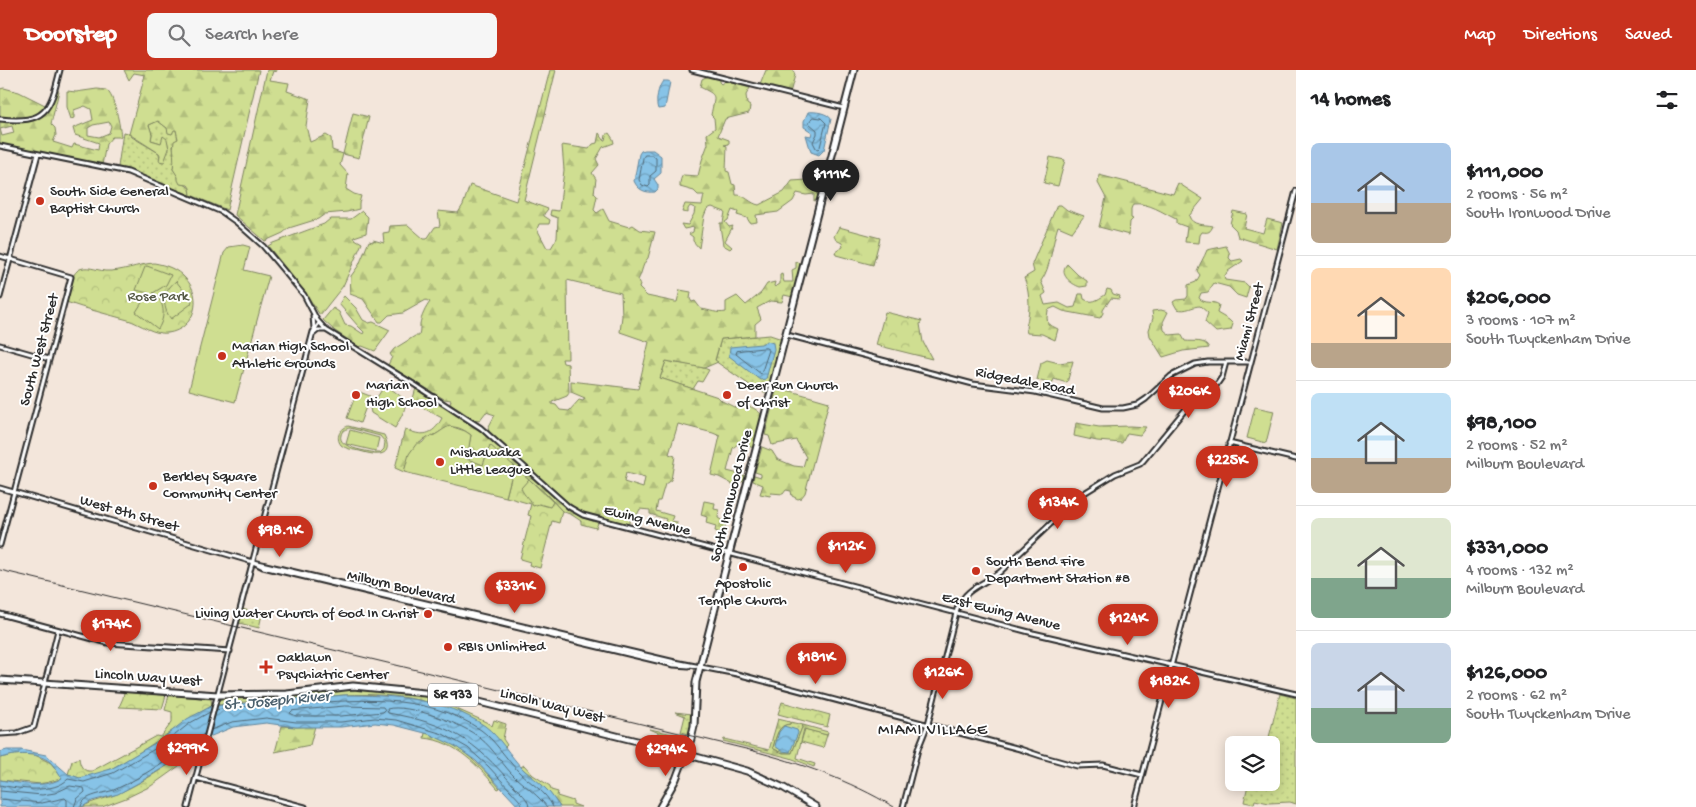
<!DOCTYPE html>
<html lang="en">
<head>
<meta charset="utf-8">
<style>
	body { margin:0; font-family:"Gochi Hand",sans-serif; background:#f6f6f6; color:#202124; height:100vh; display:flex; flex-direction:column; font-size:19px; white-space:nowrap }
	* { box-sizing:border-box; margin:0 }
	p { font-size:16px; color:#757577 }
	.icon { flex:none; width:28px; height:28px; fill:none; stroke:currentColor; stroke-width:2; stroke-linecap:round; stroke-linejoin:round }
	.map { position:relative; flex:1; overflow:hidden }
	.sheet { display:flex; flex-direction:column; background:#fff; width:400px }
	.sheet>* { flex:none }
	.fabs { position:absolute; left:1225px; top:666px; display:grid; gap:10px }
	.fabs a { display:grid; place-items:center; width:55px; height:55px; border-radius:8px; background:#fff; box-shadow:0 2px 12px #0003; font-size:25px }
	.price { position:absolute; translate:-50% -42px; padding:0 11px; border-radius:18px; background:#c8321e; color:#fff; font-size:16px; line-height:32px; filter:drop-shadow(0 1px 2px #0008) }
	.price::after { content:''; position:absolute; left:50%; top:30px; width:15px; height:11px; margin-left:-8px; background:inherit; clip-path:polygon(0 0,100% 0,50% 100%) }
	.price.selected { background:#222; color:#fff }
	ul { padding:0; list-style:none }
	li { display:flex; align-items:center; gap:15px; height:125px; padding:0 15px }
	li+li { border-top:1px solid #e0e0e0 }
	li span { display:grid; place-items:center; flex:none; width:140px; height:100px; border-radius:8px; color:#555 }
	li>.icon { margin-inline-start:auto }
	span .icon { width:60px; height:60px; fill:#fffc; stroke-width:1 }
	li b { font-size:21px }
	h2 { display:flex; justify-content:space-between; align-items:center; height:60px; padding:0 15px; font-size:21px }
	header { display:flex; align-items:center; gap:30px; box-sizing:border-box; height:70px; padding:0 25px; background:#c8321e; color:#fff }
	header strong { font-size:24px }
	nav { display:flex; gap:28px; margin-inline-start:auto; font-size:18px }
	.search { width:350px; height:45px; background:#f6f6f6; display:flex; align-items:center; gap:12px; box-sizing:border-box; padding:0 18px; border-radius:8px; color:#757577; font-size:19px }
	main { display:flex; flex:1; min-height:0 }
	.map>svg:first-child { display:block }
	.grass { fill:url(#grass-dots); stroke:#7d845e }
	.forest { fill:url(#forest-firs); stroke:#7d845e; fill-rule:evenodd }
	.cemetery { fill:url(#cemetery-stones); stroke:#7d845e }
	.park { fill:url(#park-crowns); stroke:#7d845e }
	.pitch { fill:#cfde91; stroke:#7d845e; fill-rule:evenodd }
	.water { fill:url(#water-waves); stroke:#62869c }
	.lines { fill:none; stroke-linecap:round; stroke-linejoin:round }
	.shore { stroke:#506876; stroke-width:1 }
	.minor-casing { stroke:#2b2b2b; stroke-width:7 }
	.major-casing { stroke:#2b2b2b; stroke-width:9 }
	.minor { stroke:#fff; stroke-width:3 }
	.major { stroke:#fff; stroke-width:5 }
	.rail { stroke:#2b2b2b; stroke-width:1 }
	.poi-dot { fill:#c8321e; stroke:#fff; stroke-width:2 }
	.labels { text-anchor:middle; dominant-baseline:central; stroke-width:4; stroke-linejoin:round; paint-order:stroke }
	.shield { fill:#fff; stroke:#6b6b6b; stroke-width:1 }
	.shield-label { font-size:14px; font-weight:bold; fill:#2b2b2b }
	.poi-label { font-size:15px; fill:#2b2b2b; stroke:#fff; text-anchor:start }
	.park-label { font-size:15px; fill:#545844; stroke:#fff }
	.street-label { font-size:15px; fill:#2b2b2b; stroke:#fff }
	.water-label { font-size:16px; font-style:italic; fill:#4b606d; stroke:#fff }
	.neighbourhood-label { font-size:16px; letter-spacing:1px; fill:#2b2b2b; stroke:#fff }
</style>
</head>
<body>
<header>
<strong>Doorstep</strong>
<div class="search"><svg class="icon" aria-label="search" viewBox="0 0 24 24"><circle cx="10" cy="10" r="6"/><path d="M15 15l6 6"/></svg>Search here</div>
<nav><a>Map</a><a>Directions</a><a>Saved</a></nav>
</header>
<main>
<div class="map">
<svg width="1296" height="737" viewBox="0 0 1296 737">
	<defs>
		<pattern id="grass-dots" width="8" height="8" patternUnits="userSpaceOnUse" patternTransform="scale(1.25)"><rect width="8" height="8" fill="#cfde91"/><path d="M2 2h.1M6 6h.1" fill="none" stroke="#b2bf7d" stroke-width="1.8" stroke-linecap="round"/></pattern>
		<pattern id="forest-firs" width="22" height="20" patternUnits="userSpaceOnUse" patternTransform="scale(1.25)"><rect width="22" height="20" fill="#cfde91"/><path d="M5 1l3.5 6h-7zM16 11l3.5 6h-7z" fill="#b2bf7d"/></pattern>
		<pattern id="cemetery-stones" width="16" height="16" patternUnits="userSpaceOnUse" patternTransform="scale(1.25)"><rect width="16" height="16" fill="#cfde91"/><path d="M2 7V4a2 2 0 0 1 4 0v3zM10 15v-3a2 2 0 0 1 4 0v3z" fill="#b2bf7d"/></pattern>
		<pattern id="park-crowns" width="20" height="18" patternUnits="userSpaceOnUse" patternTransform="scale(1.25)"><rect width="20" height="18" fill="#cfde91"/><path d="M2 6a3 3 0 1 1 6 0M12 15a3 3 0 1 1 6 0" fill="none" stroke="#b2bf7d"/></pattern>
		<pattern id="water-waves" width="16" height="10" patternUnits="userSpaceOnUse" patternTransform="scale(1.25)"><rect width="16" height="10" fill="#87c3e7"/><path d="M0 5q4-4 8 0t8 0" fill="none" stroke="#6f9fbb"/></pattern>
	</defs>
	<rect width="100%" height="100%" fill="#f3e6db"/>
	<filter id="ink" filterUnits="userSpaceOnUse"><feTurbulence type="fractalNoise" baseFrequency=".02" numOctaves="2"/><feDisplacementMap in="SourceGraphic" scale="10" xChannelSelector="R" yChannelSelector="G"/><feConvolveMatrix kernelMatrix="1 2 1 2 8 2 1 2 1" color-interpolation-filters="sRGB"/></filter>
	<g filter="url(#ink)">
		<path class="grass" d="M158,51L167,58L176,60L178,69L173,76L175,89L173,99L184,114L190,118L191,125L120,99L118,97L123,62L129,63L132,67L159,83L160,89L169,79L167,71L161,73L151,70L152,64L149,55Z
			M770,265L782,269L768,323L757,320L715,291L721,269Z
			M666,291C676,293 701,296 709,300L702,312L698,311L693,319L660,308Z
			M242,539L262,544L259,558L239,553Z
			M1280,624L1296,628V734L1290,732L1269,733L1255,730L1254,734L1244,732L1248,715L1256,717L1258,713L1271,712V675H1267Z
			M675,642L692,644L690,664L681,662L685,646Z
			M790,652L803,655L792,683H783L773,679V677C776,667 778,654 790,654Z
			M650,659L687,667L684,675L678,678L666,675L668,667Z
			M805,659L827,665L823,678L801,672Z"/>
		<path class="forest" d="M124,0H259L227,140L191,125L190,118L188,115L180,114L178,110V107L173,99C175,89 172,80 174,71L178,69L176,60H174L172,64L168,63L167,58L158,51L149,55L152,64L151,70L161,73L163,66L167,69L169,79L164,92L159,91L160,85L159,83L129,64L145,5L134,3L129,10Z
			M267,0H277L276,2L273,1L270,10L289,13L287,21L310,29L306,56L310,72L326,65L331,68L332,80L343,84L340,95L348,104L346,119L354,124L361,126L359,133V139L347,142L325,144L318,149L289,158L283,163L265,171L235,145Z
			M550,0H556L524,130L548,139L544,144V146L550,150L549,154H539L537,159L547,178H551L557,168L558,148L550,145L551,140L559,141L564,100L562,75L589,79L593,74L597,73L599,63L604,70H605L606,65L609,63L613,69L614,73L603,77L596,89L599,95L592,103L596,109L594,123L597,126L594,140L597,143L603,139L609,151L629,157L633,155L640,160L655,162L648,188C642,194 642,204 638,210L640,215L639,218L647,226L675,232H677L680,220L691,222L690,229L692,232L695,231L701,239C710,240 717,244 726,242V232L737,226L746,235L761,223L767,214L775,212L774,216L775,217L780,214V205L782,204L784,212H793L792,200L796,198V192L801,193L793,227L784,225L782,232L770,231L757,238L761,249L755,254V266L721,269L715,290L718,292L704,298L666,291L660,308L718,327L722,331L736,338C744,332 756,338 762,345L754,378L748,376L749,373L741,371L733,378L727,401L747,406L745,412L738,410L736,416L719,407L711,405L720,366L713,363L678,354L669,384L675,386L671,410L665,414L660,431H658L656,441L673,446L671,451L677,452L676,458L670,457L669,460L663,459L666,449L650,444V440L640,439L636,447L630,448L628,457L590,447L577,440L489,362L488,358L495,345L486,342L479,351L475,350L450,334L451,330L444,329L388,295L392,287L390,284L394,279L415,266H419C420,261 420,259 420,254C421,247 426,237 430,232L426,230L403,243L389,245L382,252H379L363,229L350,224L351,206L359,195L369,171L373,172V170L384,173L383,163L389,162L390,156L408,155L424,169H427L435,157L440,156L438,141L458,143L463,135L470,115L516,131ZM567,210L621,223L622,246L620,262L649,272L638,319L571,311V322L585,328L583,331L579,330L569,341L560,340L556,335L552,334V332L567,326L569,323L568,294L563,293L562,289H568ZM626,403L645,408L643,418L624,412Z
			M766,0H793L795,5L790,23L760,15Z
			M708,6L719,8V12L721,14L725,11L750,18L746,25L747,34L750,36L749,43L725,49L718,66L729,70V74L724,75L727,76L726,101L729,102L732,114L735,115L736,125C744,124 751,134 759,135L784,122L792,111L807,110L820,115L819,124L816,130L814,131V124L806,125L797,123L793,131L778,142L756,145L757,152L750,153L747,148L737,145L738,142L732,140L728,150L725,152L729,157L733,156L725,171L732,177L730,179L723,175L720,156V153H723L725,142L712,137L707,139L704,146L699,178L693,171V167L689,164L693,162L694,157L684,159L681,154L688,155L694,144L695,138L690,136L688,139V143L682,142L685,134L702,135L704,125H698L694,121L680,117C680,113 680,109 683,105L698,106L702,90L708,74L707,64L715,58L714,48L711,45C715,24 718,26 700,17L702,9Z
			M4,18L19,22L47,36C34,51 18,50 0,48V19Z
			M97,19C99,19 104,20 106,20C115,25 120,57 121,67H112L106,74L102,95L0,74V59L2,66L14,63L12,56L0,59V51C30,55 48,52 57,20L59,21L51,54L55,58L56,65L53,72L72,78L74,74L98,80L99,73L75,65L73,58L93,50L91,39L85,36L74,40V48L71,49L67,37V21L76,22ZM109,52L111,56L109,63L99,67L88,65V58L93,55Z
			M1099,105L1173,124L1178,113L1203,129L1189,146C1192,156 1204,154 1213,156C1210,162 1209,163 1202,162L1200,165L1199,173L1185,172L1187,157L1176,153V149C1163,143 1149,132 1133,134L1131,139V148L1133,149L1130,152L1129,165L1099,157L1106,128L1098,113Z
			M1057,135H1061L1067,140L1084,146L1072,162L1058,156C1052,173 1051,198 1041,211L1046,223L1042,226L1045,235L1059,233L1069,238L1075,237L1079,224H1083L1084,229C1092,234 1097,230 1105,225L1107,219L1111,220L1113,224L1120,226L1119,229L1111,228L1103,240V243L1100,248L1063,241L1055,237L1048,240L1047,248L1048,254L1058,259L1055,270L1042,264L1027,263C1025,257 1027,254 1028,247C1030,235 1029,219 1024,208L1034,202L1032,194Z
			M362,141L368,147L366,163L354,167L355,169L362,173L343,216L320,245L304,221L268,176L273,173L324,154L330,149H351Z
			M1233,141L1247,144L1244,158L1263,163L1267,149L1283,153L1277,179L1238,167L1236,160L1230,154Z
			M839,157L880,168L873,195L836,185L835,182L843,177L842,173L836,170L834,166Z
			M1226,176L1230,184L1229,188L1232,191L1241,189L1243,191L1228,201L1224,207L1225,210L1245,213L1249,217L1246,228L1237,225L1229,217L1214,213L1208,222L1201,223L1199,228C1205,235 1213,230 1219,235L1217,243L1229,250L1233,254L1231,260L1216,262L1205,252L1208,243L1200,236C1192,236 1187,242 1177,239L1173,232L1176,230L1186,229L1188,226V215L1196,212L1200,205L1197,201C1200,193 1204,188 1207,180Z
			M1067,194L1078,205L1087,211V216L1080,217C1071,214 1058,204 1067,194Z
			M344,226L356,238L363,250L369,253L373,252L390,260L375,281L362,276L359,277L335,261L323,250L333,238L339,242L345,255L351,256L363,264L364,262L358,256L339,234Z
			M1161,240L1168,242L1163,252L1164,260L1170,265L1181,264L1185,271C1194,272 1205,269 1209,278L1183,281L1163,287L1150,266L1149,260L1153,248L1152,241Z
			M1047,290L1059,293L1073,291L1067,313L1054,309L1052,314L1037,310L1041,293Z
			M777,317L829,332L805,423L801,428L798,429L792,426L791,421L786,420L783,424L771,423L770,426L760,424L763,415L753,411L754,405L761,407V404L755,402L762,377L772,381L777,389L794,396L803,397L806,387L796,370L772,375L769,366L765,365Z
			M416,318L480,361L571,441L581,447L598,453L596,458L581,454V451L572,445L562,441L547,425L490,376L483,395L466,389L471,365C456,354 450,355 435,365C432,367 428,366 424,369C413,378 408,388 404,402L395,398L405,359C422,367 433,366 442,348L412,332Z
			M1076,353L1099,357L1130,356L1146,357L1140,365L1127,363L1122,373L1097,371L1074,366Z
			M704,431L715,433L714,439L719,440L718,448L726,453L723,464L715,461L716,456L706,453L707,447L701,445Z
			M351,619L432,626V628L486,652L492,656L494,650L506,654L503,669L507,675L504,678C471,632 398,622 344,625C327,626 311,628 294,629C269,631 243,631 218,635L219,630L222,628L280,627Z
			M778,649L790,652V654C778,654 776,667 773,677L774,679L783,683H792L803,655L828,662L827,665L804,659L797,688L815,694L814,697L790,688L723,671L724,669L769,680Z
			M282,656L296,657L315,656L310,675L275,682Z
			M425,663C457,671 479,694 500,718L498,719C479,697 456,671 424,668Z
			M524,695L533,705L550,716L551,720L558,722L557,726L573,731V734L581,737H560L556,731L521,697Z"/>
		<path class="cemetery" d="M353,43L369,47L359,88L343,84Z"/>
		<path class="park" d="M154,193C166,195 177,199 185,208C204,227 195,259 168,263C153,265 141,254 128,250C107,244 86,239 66,232C69,223 70,206 78,200C86,195 96,200 105,201C121,202 138,194 154,193Z
			M885,242L922,251L920,254L923,272L932,289L876,275Z
			M514,396L547,425L562,441L559,453L552,451L540,498L529,495L530,492L520,489L531,446L528,445L531,434L506,427Z
			M124,622L166,625L162,639L119,637L123,628Z
			M169,625L211,629L212,636C184,649 106,713 79,708C76,707 72,705 68,704L72,691L79,688C80,696 83,702 92,701L156,666L161,667L172,652V642L165,640Z
			M782,632L830,645L827,657L778,644Z
			M202,671L200,681L151,716L126,728L102,737H82C94,730 107,729 119,723C148,710 176,690 202,671Z
			M18,684L35,685L51,693L62,708L61,709L41,714L0,710V688Z"/>
		<path class="pitch" d="M1050,87L1065,90L1058,116L1044,113Z
			M243,175L250,177L244,200L269,206L235,332L189,320L224,183L229,177Z
			M147,196L171,205L166,215L153,223C165,232 166,246 158,259L136,242L148,223L136,220L145,197Z
			M176,211L192,231L191,234L171,249C161,236 163,221 176,211Z
			M385,315C410,332 410,331 395,358L371,343L370,338Z
			M357,321L370,326L360,353L347,348Z
			M1255,337L1274,341L1266,373L1247,368Z
			M348,356L384,365C395,388 376,386 360,381C354,380 346,379 341,375C335,367 340,359 348,356ZM350,358L380,366L385,372L384,379L380,383H376C367,381 337,378 341,365C342,360 346,359 350,358Z
			M450,356L465,361L471,365L467,389L483,395L490,375L514,396L506,427L404,402L409,384L417,373H422L427,367C436,367 441,359 450,356Z
			M350,360L379,368L376,381L346,374Z
			M529,409L553,432L550,437L539,434L533,436C530,429 524,426 521,418Z"/>
		<path class="water" d="M663,11H668L670,12L665,38L658,39C655,32 658,17 663,11Z
			M808,42C815,41 828,43 831,49L824,80L819,85L811,82L806,65L811,66L812,62L804,57V51Z
			M645,80H653L661,86V103L654,109L658,115V119L655,122C645,123 638,120 634,111L639,84L641,81Z
			M767,271L773,273L774,279L766,309L760,310L729,286L730,277L761,274Z
			M345,625C392,625 444,628 485,656C500,667 510,686 523,699C530,706 539,711 546,719C552,724 555,731 560,737H519L476,691L455,676L429,664L394,655L375,653L341,657H296L266,653L233,657L209,667L181,687L140,712L118,724L92,731L82,737H0V710C19,713 45,719 62,708C57,703 55,696 50,692C36,681 16,684 0,688V682L7,680H21L46,685L68,704L80,708L111,699L162,669L187,649L212,636Z
			M784,656L797,660L798,663L790,682L782,681L775,676L779,662Z"/>
		<g class="lines">
			<path class="shore" d="M813,47L821,48L826,53L820,77L818,79L816,78L813,72L817,64V60L809,53Z
				M645,85H652L656,88V101L650,106V115L648,117L642,115L639,110L643,88Z
				M766,278L769,280L761,304L736,284L737,281Z
				M345,636L383,637L385,640L383,642L341,646H296L290,643L292,641Z
				M216,640C239,635 265,636 288,635C354,630 423,621 481,660C494,669 507,690 519,702C531,714 546,721 553,737
				M211,660L232,652L266,648L296,652H341L375,648L396,650L443,664L468,678L488,696L521,732L522,737
				M0,715C19,719 54,724 68,709L84,712L113,703L165,673L190,653L210,642
				M0,721L42,725L55,723L70,716L84,718L85,722L77,729L74,737
				M0,729L42,733L65,728L67,730V737
				M81,737C82,724 106,724 116,719C148,705 175,683 204,664
				M529,737C528,727 520,723 514,716C473,669 450,654 388,643L387,639C407,633 464,654 480,668C494,679 503,696 516,708C527,718 538,725 547,737"/>
			<defs>
				<path id="minor" d="M692,0L844,38
					M0,49C46,54 50,41 60,0
					M0,76L128,102L222,142L236,152L263,176L304,225L317,250L326,260L415,315L481,358L569,437L583,445L1033,563L1296,624
					M0,186L71,207L0,475
					M0,227L38,84
					M313,246L314,259
					M313,264L318,260H325
					M787,265L973,314L1035,322L1103,338H1123L1137,335L1146,329L1171,306L1195,294L1208,292H1251
					M0,275L49,289
					M1229,373L1296,389
					M0,418L253,492L675,592L737,604L1020,679L1041,686L1077,696L1103,695L1142,705
					M255,493L263,497L674,595L689,596
					M0,544L108,573L230,581
					M0,664L17,663L34,657L58,560
					M196,708L305,737
					M188,737L313,262L319,253
					M903,737L918,679L928,654L957,539C966,517 983,515 1000,502L1081,425L1115,404L1140,394L1143,391L1189,335L1213,320L1222,307L1226,292
					M1134,737L1296,121"/>
				<path id="major" d="M0,610L218,625L287,624L353,616L455,626L649,674L747,701L784,718L816,737
					M660,737L676,709L691,669L694,656L696,612L854,0"/>
			</defs>
			<use href="#minor" class="minor-casing"/>
			<use href="#major" class="major-casing"/>
			<use href="#minor" class="minor"/>
			<use href="#major" class="major"/>
			<path class="rail" d="M0,500L750,680C800,693 849,710 894,737"/>
		</g>
	</g>
	<g class="poi-dot">
		<circle cx="40" cy="131" r="5"/>
		<circle cx="222" cy="286" r="5"/>
		<circle cx="356" cy="325" r="5"/>
		<circle cx="727" cy="325" r="5"/>
		<circle cx="440" cy="392" r="5"/>
		<circle cx="153" cy="416" r="5"/>
		<circle cx="743" cy="497" r="5"/>
		<circle cx="976" cy="501" r="5"/>
		<circle cx="428" cy="544" r="5"/>
		<circle cx="448" cy="577" r="5"/>
		<path d="M263.5 589.5h5v5h5v5h-5v5h-5v-5h-5v-5h5z"/>
	</g>
	<g class="labels">
		<rect class="shield" x="428" y="613.5" width="50" height="23" rx="4"/>
		<g class="shield-label">
			<text x="453" y="625">SR 933</text>
		</g>
		<g class="poi-label">
			<text x="50" y="122">South Side General<tspan x="50" dy="17">Baptist Church</tspan></text>
			<text x="232" y="277">Marian High School<tspan x="232" dy="17">Athletic Grounds</tspan></text>
			<text x="366" y="316">Marian<tspan x="366" dy="17">High School</tspan></text>
			<text x="737" y="316">Deer Run Church<tspan x="737" dy="17">of Christ</tspan></text>
			<text x="450" y="383">Mishawaka<tspan x="450" dy="17">Little League</tspan></text>
			<text x="163" y="407">Berkley Square<tspan x="163" dy="17">Community Center</tspan></text>
			<text x="986" y="492">South Bend Fire<tspan x="986" dy="17">Department Station #8</tspan></text>
			<text x="743" y="514" text-anchor="middle">Apostolic<tspan x="743" dy="17">Temple Church</tspan></text>
			<text x="418" y="544" text-anchor="end">Living Water Church of God In Christ</text>
			<text x="458" y="577">RBIs Unlimited</text>
			<text x="277" y="588">Oaklawn<tspan x="277" dy="17">Psychiatric Center</tspan></text>
		</g>
		<g class="park-label">
			<text x="158" y="227">Rose Park</text>
		</g>
		<g class="street-label">
			<text transform="translate(1250 252) rotate(-75)">Miami Street</text>
			<text transform="translate(40 280) rotate(-75)">South West Street</text>
			<text transform="translate(1025 312) rotate(11)">Ridgedale Road</text>
			<text transform="translate(732 426) rotate(-76)">South Ironwood Drive</text>
			<text transform="translate(129 444) rotate(16)">West 8th Street</text>
			<text transform="translate(647 451) rotate(14)">Ewing Avenue</text>
			<text transform="translate(401 518) rotate(13)">Milburn Boulevard</text>
			<text transform="translate(1001 542) rotate(14)">East Ewing Avenue</text>
			<text transform="translate(148 608) rotate(4)">Lincoln Way West</text>
			<text transform="translate(552 636) rotate(14)">Lincoln Way West</text>
		</g>
		<g class="water-label">
			<text transform="translate(277 632) rotate(-5)">St. Joseph River</text>
		</g>
		<g class="neighbourhood-label">
			<text x="933" y="661">MIAMI VILLAGE</text>
		</g>
	</g>
</svg>
<div class="fabs">
<a><svg class="icon" aria-label="layers" viewBox="0 0 24 24"><path d="M12 4l9 5-9 5-9-5zM3 14l9 5 9-5"/></svg></a>
</div>
<b class="price selected" style="left:831px;top:132px">$111K</b>
<b class="price" style="left:1189px;top:349px">$206K</b>
<b class="price" style="left:1227px;top:418px">$225K</b>
<b class="price" style="left:1058px;top:460px">$134K</b>
<b class="price" style="left:280px;top:488px">$98.1K</b>
<b class="price" style="left:846px;top:504px">$112K</b>
<b class="price" style="left:515px;top:544px">$331K</b>
<b class="price" style="left:1128px;top:576px">$124K</b>
<b class="price" style="left:111px;top:582px">$174K</b>
<b class="price" style="left:816px;top:615px">$181K</b>
<b class="price" style="left:943px;top:630px">$126K</b>
<b class="price" style="left:1169px;top:639px">$182K</b>
<b class="price" style="left:187px;top:706px">$299K</b>
<b class="price" style="left:666px;top:707px">$294K</b>
</div>
<section class="sheet">
<h2>14 homes<svg class="icon" aria-label="filters" viewBox="0 0 24 24"><path d="M4 7h16M4 17h16"/><circle cx="9" cy="7" r="2"/><circle cx="15" cy="17" r="2"/></svg></h2>
<ul>
<li><span style="background:linear-gradient(#a9c7e8 60%,#b9a48a 0)"><svg class="icon" aria-label="home" viewBox="0 0 24 24"><path d="M3 11l9-7 9 7M6 9v11h12V9"/></svg></span><div><b>$111,000</b><p>2 rooms · 56 m²</p><p>South Ironwood Drive</p></div></li>
<li><span style="background:linear-gradient(#ffd9b3 75%,#b9a48a 0)"><svg class="icon" aria-label="home" viewBox="0 0 24 24"><path d="M3 11l9-7 9 7M6 9v11h12V9"/></svg></span><div><b>$206,000</b><p>3 rooms · 107 m²</p><p>South Twyckenham Drive</p></div></li>
<li><span style="background:linear-gradient(#bfe0f5 65%,#b9a48a 0)"><svg class="icon" aria-label="home" viewBox="0 0 24 24"><path d="M3 11l9-7 9 7M6 9v11h12V9"/></svg></span><div><b>$98,100</b><p>2 rooms · 52 m²</p><p>Milburn Boulevard</p></div></li>
<li><span style="background:linear-gradient(#dfe7d0 60%,#7fa58c 0)"><svg class="icon" aria-label="home" viewBox="0 0 24 24"><path d="M3 11l9-7 9 7M6 9v11h12V9"/></svg></span><div><b>$331,000</b><p>4 rooms · 132 m²</p><p>Milburn Boulevard</p></div></li>
<li><span style="background:linear-gradient(#c9d6e8 65%,#7fa58c 0)"><svg class="icon" aria-label="home" viewBox="0 0 24 24"><path d="M3 11l9-7 9 7M6 9v11h12V9"/></svg></span><div><b>$126,000</b><p>2 rooms · 62 m²</p><p>South Twyckenham Drive</p></div></li>
</ul>
</section>
</main>
</body>
</html>
